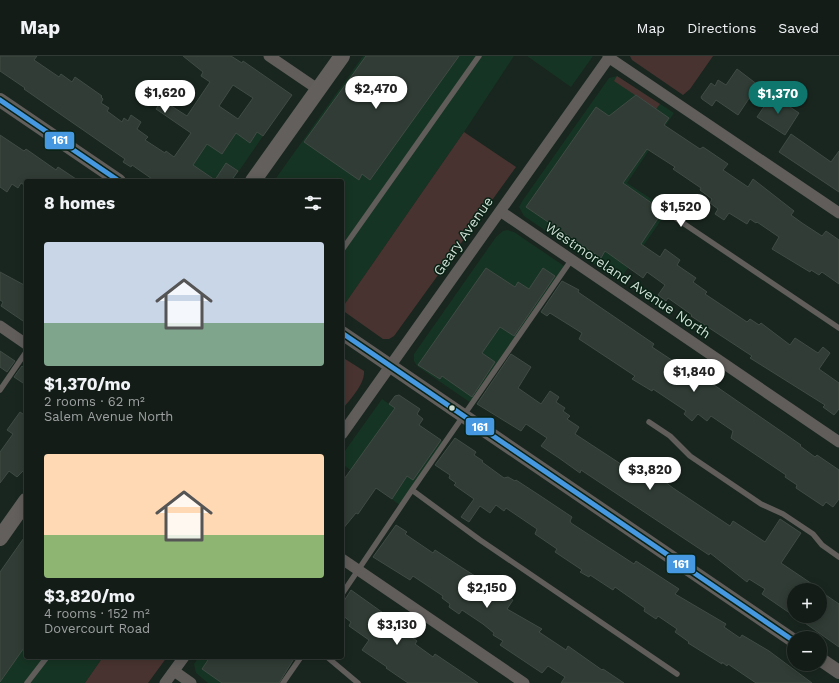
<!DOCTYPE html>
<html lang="en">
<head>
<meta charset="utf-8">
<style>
	body { margin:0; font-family:"Work Sans",sans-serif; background:#1c2520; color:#f1f3f6; height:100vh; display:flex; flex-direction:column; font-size:15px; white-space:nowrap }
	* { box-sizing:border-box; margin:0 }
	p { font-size:13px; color:#9da1a1 }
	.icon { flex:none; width:22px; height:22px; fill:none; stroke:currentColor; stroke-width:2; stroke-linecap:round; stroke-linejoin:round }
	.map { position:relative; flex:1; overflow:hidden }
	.drawer { position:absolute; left:24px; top:123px; width:320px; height:480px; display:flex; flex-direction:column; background:#131c17; border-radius:4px; box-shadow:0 2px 10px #0003,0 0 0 1px #323a36 }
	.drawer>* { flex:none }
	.buttons { position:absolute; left:787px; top:527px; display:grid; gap:8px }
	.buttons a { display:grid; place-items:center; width:40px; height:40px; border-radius:50%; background:#131c17; box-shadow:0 2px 10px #0003,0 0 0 1px #323a36; font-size:20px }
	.price { position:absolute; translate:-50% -34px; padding:0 9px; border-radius:14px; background:#fff; color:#222; font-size:13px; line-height:26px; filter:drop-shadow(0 1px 2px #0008) }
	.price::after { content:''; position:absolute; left:50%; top:24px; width:12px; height:9px; margin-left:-6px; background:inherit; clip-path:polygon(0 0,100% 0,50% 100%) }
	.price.current { background:#0f766e; color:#fff }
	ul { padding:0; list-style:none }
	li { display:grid; align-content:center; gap:8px; height:212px; padding:0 20px }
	li span { display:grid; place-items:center; height:124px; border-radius:4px; color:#555 }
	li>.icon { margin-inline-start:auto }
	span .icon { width:72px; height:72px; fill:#fffc; stroke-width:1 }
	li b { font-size:17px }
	h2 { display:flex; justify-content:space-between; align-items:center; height:48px; padding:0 20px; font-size:17px }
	header { display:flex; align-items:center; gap:24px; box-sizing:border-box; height:56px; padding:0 20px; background:#131c17; border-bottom:1px solid #323a36 }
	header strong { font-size:19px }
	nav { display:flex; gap:22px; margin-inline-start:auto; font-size:14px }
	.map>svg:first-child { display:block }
	.built { fill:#163423 }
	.green { fill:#493330 }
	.building { fill:#303c35; stroke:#404b45; fill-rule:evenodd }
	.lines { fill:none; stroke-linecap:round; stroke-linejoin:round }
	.service { stroke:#605d5b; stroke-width:5.5 }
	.minor { stroke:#605d5b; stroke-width:11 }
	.tertiary { stroke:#605d5b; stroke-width:14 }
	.secondary { stroke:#625f5c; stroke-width:16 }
	.bus-1-casing { stroke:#092215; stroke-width:8 }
	.bus-1 { stroke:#4699e1; stroke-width:5 }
	.bus-dot { fill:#d0dfd5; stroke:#092215; stroke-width:1.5 }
	.labels { text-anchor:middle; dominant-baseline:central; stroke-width:3; stroke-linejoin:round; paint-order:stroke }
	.street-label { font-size:14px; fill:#d0dfd5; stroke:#092215 }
	.line-badge { stroke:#092215; stroke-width:1.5 }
	.badge-label { font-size:11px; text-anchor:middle; font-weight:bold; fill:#fff }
</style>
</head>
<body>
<header>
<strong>Map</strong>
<nav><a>Map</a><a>Directions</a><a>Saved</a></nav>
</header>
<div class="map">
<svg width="839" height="627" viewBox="0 0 839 627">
	<rect width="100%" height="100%" fill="#19261f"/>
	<path class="built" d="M363,0H514L464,76L342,252V125H274Z
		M527,0H593L571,31Z
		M617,20L674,57L627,127L668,154L619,225L524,160L519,151L523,144L609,22Z
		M202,39L263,80L232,125H169L186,102L177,96L191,77Z
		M507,174L514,176L567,212L474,349L417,310L414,305V298L496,181L503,175Z
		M382,343L443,386L400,449L342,408V399Z
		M26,479V601H103L85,627H0V516Z
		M199,601H218L255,627H208L196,617L194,608Z"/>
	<path class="green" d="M630,0H713L690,33L683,39L632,4Z
		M617,20L660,48L656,53L614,25Z
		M464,76L516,111L394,280L389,283H383L342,254V252Z
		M342,301L364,315C365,329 349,344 342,354Z
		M103,601H167L148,627H85Z"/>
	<path class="building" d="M0,0H37L34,4L59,21L61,18L72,26L75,21L102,40L101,41L103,43L101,47L109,52L107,55L122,66L124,62L128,65L131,59L141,66L137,73L148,81L145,84L165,97L166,95L174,101L191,77L156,53L162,44L187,60L210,26L201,20L203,16L183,0H231L242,7L243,5L292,39L263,80L257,76L250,87L236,77L222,98L207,88L193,109L215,124L226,107L238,115L231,125H155L132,109L131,111L123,106L125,103L24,33L25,32L0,15ZM233,29L253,42L238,63L219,50Z
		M366,0H459L370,124L362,118L359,124L304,86Z
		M737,13L758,29L738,59L716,44L712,50L702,43L701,41L711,27L715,30L718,24L726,29Z
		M636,39L669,62L664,69L700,93L703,91L728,108L723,114L748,131L753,123L794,155L791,159L802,167L822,180L826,175L839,184V228L822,216L819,219L811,214L810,216L772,193L779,181L757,166L756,167L750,163L747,168L729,157L724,164L715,158L718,153L710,147L712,143L700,134L701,132L673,113L675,111L647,93L623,127L663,155L641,188L660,201L665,193L680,204L677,209L696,222L693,226L707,236L705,238L747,266L750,263L759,269L761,267L790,289L795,282L818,297L823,291L830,297L819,313L839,327V353L834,359L823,351L825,349L750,302L752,300L691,260L692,259L668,242L666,245L658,239L665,229L647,216L643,222L605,195L601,202L526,151L596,51L609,60Z
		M772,39L799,57L785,79L757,61Z
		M791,78L831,106L839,95V136L779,96Z
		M0,79L24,95L26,93L56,114L58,111L79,125H26V130L21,127L18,132L12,128L7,136L0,131Z
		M486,212L515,231L518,226L529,233L543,212L555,220L514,280L500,271L482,297L495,306L472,341L442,320L440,323L418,309Z
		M0,216L26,230V267L1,250L3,246L0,244Z
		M562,225L579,234L578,236L654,288L652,291L696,320L697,318L717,331L801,389L800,390L815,401L817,399L839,414V443L833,451L826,446L823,450L796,432L797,429L785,421L786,419L731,382L733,375L711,360L707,365L698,358L692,365L684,358L686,355L653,333L652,335L632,323L635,320L579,283L582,277L550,257L547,260L541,256Z
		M0,295L15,305L7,316L0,311Z
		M511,298L531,311L518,332L541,348L550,335L559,341L556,346L565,352L563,355L570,360L567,363L579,371L575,378L630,414L634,409L644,415L646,411L673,432L730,470L733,465L765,486L780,463L801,477L781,507L821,534H794V560L762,538L765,533L749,523L747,526L710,497L709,499L581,414L580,417L559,402L541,390L547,382L526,368L521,375L477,348Z
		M22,310L26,313V329L14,321Z
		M399,339L420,353L417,358L423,363L419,369L441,384L413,424L407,420L392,443L376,432L358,458L356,457L342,474V426L395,352L389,348L395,340Z
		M20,356L26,360V412L17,421L9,415L0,427V396L13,378L7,374Z
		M455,382L476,396L474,399L483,405L482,406L504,422L508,421L515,425L516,424L539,439L572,461L570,465L571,467L634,508L636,505L679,533L675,538L726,568L724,571L740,582L742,579L769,595L812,627H756L728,608L727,610L722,606V608L688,587L689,586L675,576L677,573L658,560L656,563L644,555L645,552L615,531L613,534L590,519L589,521L580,516L582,514L555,496L557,493L535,478L537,473L506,452L504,455L496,449L490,457L480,450L469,466L461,461L474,443L454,429L456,427L449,422L450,419L435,409Z
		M396,469L407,476L405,478L433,497L435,494L464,513L483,525L485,523L503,535L502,537L513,544L507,553L542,573L539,576L566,594L568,590L602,614L603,613L624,627H561L565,621L548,610L542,617L500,589L503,585L493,579L494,577L483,568L462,554L459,558L449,551L450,548L442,542L443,540L413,520L410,524L373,501Z
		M26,479V589L0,626V516Z
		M351,534L393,564L392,566L417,585L415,588L433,601L435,598L478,627H408L386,612L387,611L362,594L369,584L349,570L351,566L342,559V548Z
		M820,535L839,548V591L795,560H820Z
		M210,601H295L279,627H222L202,613Z"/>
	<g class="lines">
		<path class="service" d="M668,157L839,272
			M342,194L479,0
			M0,334L26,296
			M649,366L670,380L690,400L761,448L783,458L813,478L822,489L839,501
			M412,434L572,203
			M342,538L412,434L480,484L677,618
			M327,601L358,627
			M27,627L47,601
			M283,627L301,601"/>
		<path class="minor" d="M269,0L319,34
			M608,1L839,157
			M500,155L839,386
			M0,270L26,288
			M342,378L610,0
			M342,503L524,627
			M174,615L191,627
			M165,627L184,601"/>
		<path class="tertiary" d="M0,44L119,125
			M342,277L794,585
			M820,603L839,616"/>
		<path class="secondary" d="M253,125L342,0
			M0,482L26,445"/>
		<defs>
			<path id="bus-1" d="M0,44L119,125
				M342,277L794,585"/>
		</defs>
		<use href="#bus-1" class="bus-1-casing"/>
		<use href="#bus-1" class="bus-1"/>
	</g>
	<circle class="bus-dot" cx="452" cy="352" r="3.5"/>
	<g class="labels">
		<g class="street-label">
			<text transform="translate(463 180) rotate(-55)">Geary Avenue</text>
			<text transform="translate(628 224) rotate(34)">Westmoreland Avenue North</text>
		</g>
	</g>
	<g class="line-badge">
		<rect x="44" y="75" width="31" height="19" rx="4" fill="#4699e1"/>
		<rect x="465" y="361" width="30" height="19" rx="4" fill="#4699e1"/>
		<rect x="666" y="498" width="30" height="20" rx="4" fill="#4699e1"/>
	</g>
	<g class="badge-label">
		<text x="60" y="88">161</text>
		<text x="480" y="375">161</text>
		<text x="681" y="512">161</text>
	</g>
</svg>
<div class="buttons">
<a>+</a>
<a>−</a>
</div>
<b class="price" style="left:376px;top:54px">$2,470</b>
<b class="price" style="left:165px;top:58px">$1,620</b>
<b class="price current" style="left:778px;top:59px">$1,370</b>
<b class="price" style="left:681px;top:172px">$1,520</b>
<b class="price" style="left:694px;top:337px">$1,840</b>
<b class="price" style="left:650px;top:435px">$3,820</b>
<b class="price" style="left:487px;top:553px">$2,150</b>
<b class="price" style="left:397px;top:590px">$3,130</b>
<section class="drawer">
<h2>8 homes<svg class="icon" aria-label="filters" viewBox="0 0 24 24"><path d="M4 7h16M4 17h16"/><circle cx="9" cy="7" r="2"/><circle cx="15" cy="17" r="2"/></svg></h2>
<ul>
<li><span style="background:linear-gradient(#c9d6e8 65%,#7fa58c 0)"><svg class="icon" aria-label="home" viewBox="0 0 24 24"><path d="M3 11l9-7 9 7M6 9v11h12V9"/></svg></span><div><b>$1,370/mo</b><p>2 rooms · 62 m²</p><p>Salem Avenue North</p></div></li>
<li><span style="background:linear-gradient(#ffd9b3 65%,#8fb573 0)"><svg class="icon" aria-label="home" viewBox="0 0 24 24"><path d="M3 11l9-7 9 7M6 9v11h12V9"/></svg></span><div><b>$3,820/mo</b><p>4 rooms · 152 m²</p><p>Dovercourt Road</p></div></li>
</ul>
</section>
</div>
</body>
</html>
